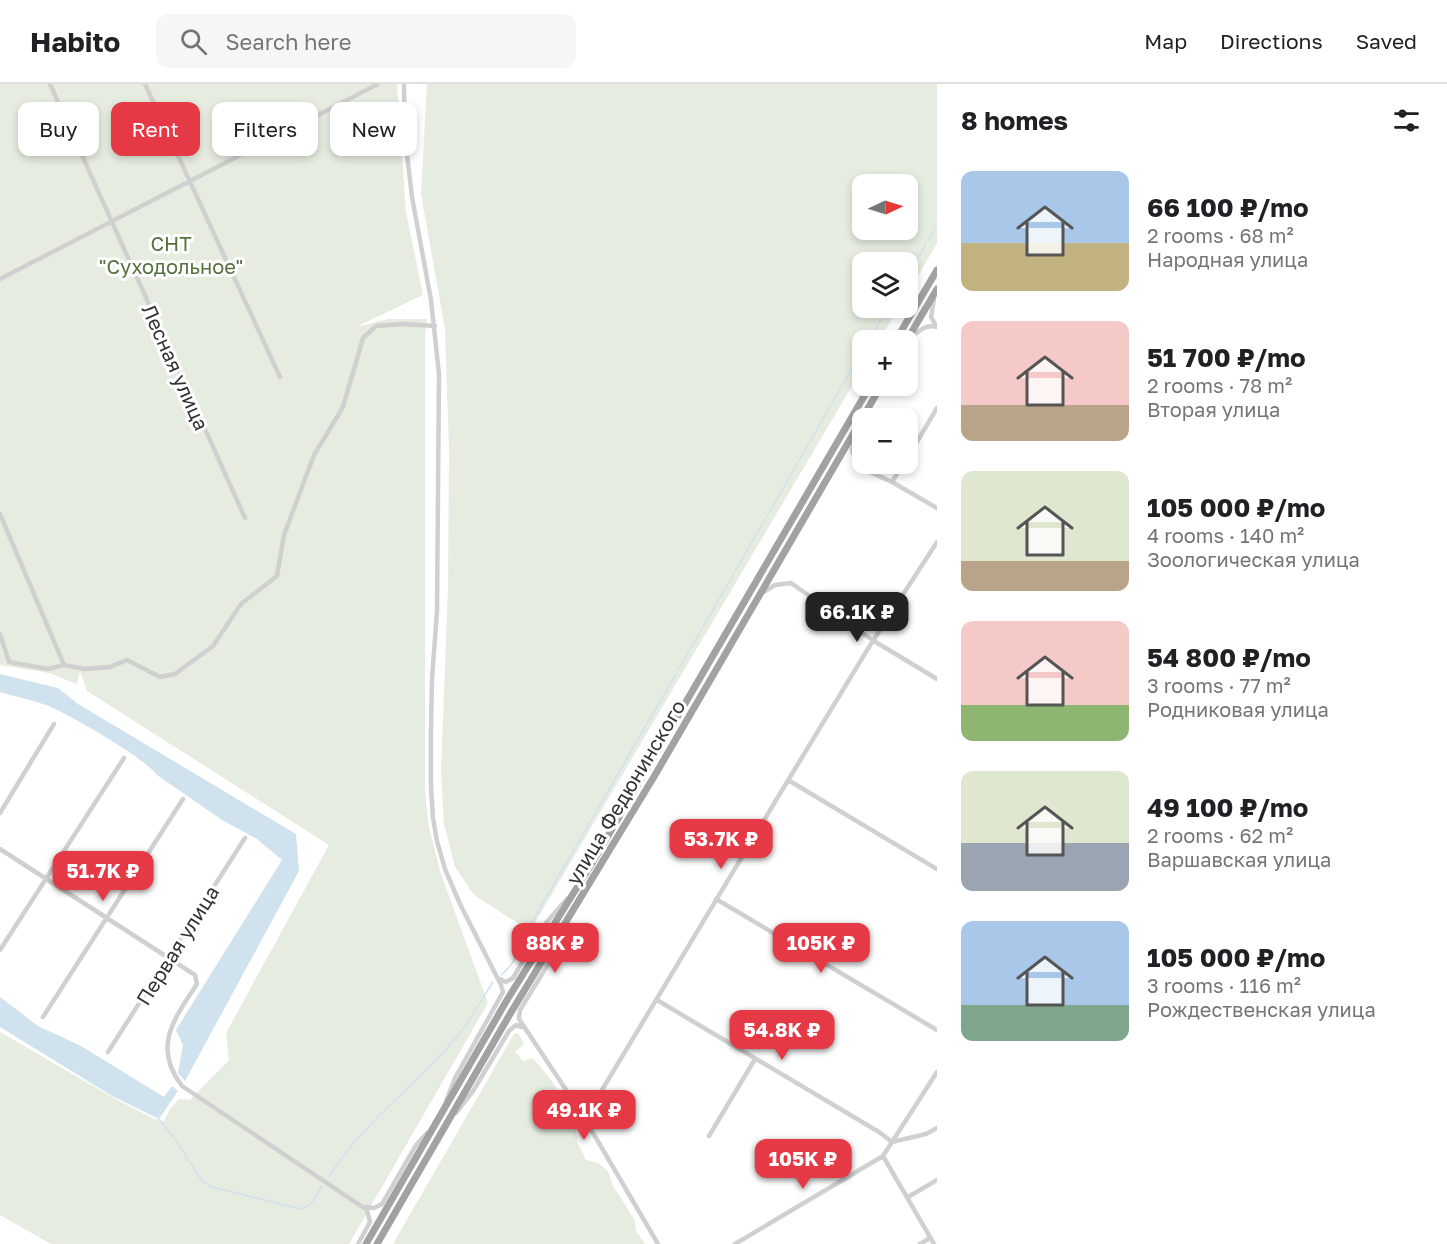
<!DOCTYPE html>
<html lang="en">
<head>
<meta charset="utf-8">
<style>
	body { margin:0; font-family:"Golos Text",sans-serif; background:#f6f6f6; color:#202124; height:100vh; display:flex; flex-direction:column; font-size:22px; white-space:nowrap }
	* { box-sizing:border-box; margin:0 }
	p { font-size:20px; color:#757577 }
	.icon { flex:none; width:33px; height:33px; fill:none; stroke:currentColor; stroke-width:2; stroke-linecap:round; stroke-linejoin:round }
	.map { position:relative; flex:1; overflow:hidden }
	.side { display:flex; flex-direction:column; background:#fff; width:510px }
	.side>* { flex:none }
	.hud { position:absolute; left:18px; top:18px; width:570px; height:54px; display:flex; gap:12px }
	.needle { width:39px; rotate:86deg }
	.controls { position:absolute; left:852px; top:90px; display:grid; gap:12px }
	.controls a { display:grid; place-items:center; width:66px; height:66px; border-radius:12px; background:#fff; box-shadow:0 3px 9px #0003; font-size:30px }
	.price { position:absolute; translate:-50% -51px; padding:0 14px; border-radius:12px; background:#e63946; color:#fff; font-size:20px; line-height:39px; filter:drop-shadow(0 2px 3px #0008) }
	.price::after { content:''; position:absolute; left:50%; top:36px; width:18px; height:14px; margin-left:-9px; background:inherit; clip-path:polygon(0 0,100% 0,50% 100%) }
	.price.current { background:#222; color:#fff }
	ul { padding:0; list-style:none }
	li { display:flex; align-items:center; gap:18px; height:150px; padding:0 24px }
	li span { display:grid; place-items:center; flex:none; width:168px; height:120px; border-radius:12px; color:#555 }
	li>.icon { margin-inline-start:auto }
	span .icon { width:72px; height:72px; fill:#fffc; stroke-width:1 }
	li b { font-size:26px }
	h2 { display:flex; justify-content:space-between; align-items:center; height:72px; padding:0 24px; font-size:26px }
	.chip { padding:0 21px; border-radius:12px; background:#fff; box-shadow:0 3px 9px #0003; font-size:21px; line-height:54px }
	.chip.current { background:#e63946; color:#fff }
	header { display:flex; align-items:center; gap:36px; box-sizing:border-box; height:84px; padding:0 30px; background:#fff; border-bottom:2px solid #e0e0e0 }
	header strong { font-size:28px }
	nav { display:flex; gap:33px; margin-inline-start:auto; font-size:21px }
	.search { width:420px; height:54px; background:#f6f6f6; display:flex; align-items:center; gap:15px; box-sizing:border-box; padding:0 21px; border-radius:12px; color:#757577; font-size:22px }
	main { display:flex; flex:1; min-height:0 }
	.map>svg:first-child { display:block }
	.green { fill:#e6ecdf; fill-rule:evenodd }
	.water { fill:#cfe2ee }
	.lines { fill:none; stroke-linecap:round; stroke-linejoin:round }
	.stream { stroke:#cfe2ee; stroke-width:1.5 }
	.minor { stroke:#d0d0d0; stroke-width:4.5 }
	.trunk { stroke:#a2a2a2; stroke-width:7 }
	.labels { text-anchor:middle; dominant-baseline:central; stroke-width:6; stroke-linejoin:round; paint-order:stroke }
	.park-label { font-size:20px; fill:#56703f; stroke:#fff }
	.street-label { font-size:20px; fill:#333; stroke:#fff }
</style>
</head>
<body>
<header>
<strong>Habito</strong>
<div class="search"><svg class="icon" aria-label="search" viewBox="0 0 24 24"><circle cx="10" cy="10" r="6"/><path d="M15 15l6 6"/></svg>Search here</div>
<nav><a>Map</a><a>Directions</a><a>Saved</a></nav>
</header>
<main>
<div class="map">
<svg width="937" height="1160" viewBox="0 0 937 1160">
	<rect width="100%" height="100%" fill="#fff"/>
	<path class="green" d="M0,0H397L406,128L423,211L356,243L387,235H427L425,251V708L429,744L441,790L488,919L349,1160H51L0,1131V948L112,1013L152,1034L164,1037L170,1025L179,1015L190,1016L229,976L226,949L329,761L87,607L80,587L77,600L49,589L0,581Z
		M427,0H937V159L908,209V178H862V224H899L879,256H862V285L530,847L474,811L455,783L444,740L441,689L448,504L449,366L445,245L421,110ZM862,100H908V146H862Z
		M518,949L524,960L515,968L523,977L533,974L554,1000L574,1039L578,1060L586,1076L598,1079L608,1087L613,1102L626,1122L635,1137L636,1147L645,1160H393L514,950Z"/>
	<path class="water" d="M0,590L58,604L78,620L296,750L299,787L185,997L178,989L183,961L176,946L282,776L257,755L222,736L157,691C145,674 70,631 49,622C33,616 16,613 0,608Z
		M0,913L38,942L81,962L164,1013L172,1002L178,1007L159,1035L112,1012L0,943Z"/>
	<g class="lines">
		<path class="stream" d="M929,156L937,140
			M908,191L926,160
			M869,256L888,224
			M679,585L862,267
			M501,891C516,880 521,860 529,845C534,834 540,824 546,814L676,590
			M159,1035L175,1055L202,1097L212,1103L301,1125L310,1121L322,1102
			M329,1093C363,1037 419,1000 460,949C472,933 482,915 493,898"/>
		<path class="minor" d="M50,0L245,434
			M145,0L280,293
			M404,0L405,53L412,113L431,216L439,290L437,527L432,595L431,643V704L433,734L437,757L445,785L460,820L501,901L503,908L455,994L446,1017
			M0,195L378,0
			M934,215L931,233L937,243
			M911,254C919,247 925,240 937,243
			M855,351L852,366L857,382L892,398L937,424
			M908,373L937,324
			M892,398L903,380
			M0,430L64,581
			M762,509L775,501L791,499L874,557L937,595
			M0,550L9,578L48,585L64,581L84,585L110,583L127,576L160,593L175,590L213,562L241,520L277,492L284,451L314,371L343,323L363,254L376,242L403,240L435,242
			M788,696L937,785
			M0,729L54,640
			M0,765L195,891L197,900C174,935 152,963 182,1002L367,1126L370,1138L358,1160
			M716,815L937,946
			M564,845L553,872L520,926L519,935L582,1030L658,1160
			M0,866L124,674
			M500,895L506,898L513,894L545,840L567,815
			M657,916L879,1048L892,1058
			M43,933L183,715
			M108,968L245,754
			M456,1029L473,1007L509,947L516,941L522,943
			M582,1030L593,1021L784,703L869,563L937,458
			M709,1052L755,975
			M892,1058L926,1050L937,1044
			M908,1113L937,1096
			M366,1123L374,1124L382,1120L416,1061L427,1049
			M735,1160L883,1072
			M920,1160L930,1154
			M934,1160L883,1072L937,988"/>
		<path class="trunk" d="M896,256L937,186
			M907,256L937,205
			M366,1160L507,916L591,781L870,302
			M377,1160L510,930L655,691L881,302"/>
	</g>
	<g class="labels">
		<g class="park-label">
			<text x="171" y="159">СНТ<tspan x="171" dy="23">"Суходольное"</tspan></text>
		</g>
		<g class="street-label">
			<text transform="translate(176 283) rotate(66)">Лесная улица</text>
			<text transform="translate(625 708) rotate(-59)">улица Федюнинского</text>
			<text transform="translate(177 861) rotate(-58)">Первая улица</text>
		</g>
	</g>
</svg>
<div class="controls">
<a><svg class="needle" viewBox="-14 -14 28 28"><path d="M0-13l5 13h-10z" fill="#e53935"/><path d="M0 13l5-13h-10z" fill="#757577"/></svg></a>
<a><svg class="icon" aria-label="layers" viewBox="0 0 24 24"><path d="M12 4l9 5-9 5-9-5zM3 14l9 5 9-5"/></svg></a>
<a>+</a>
<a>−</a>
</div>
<b class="price current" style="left:857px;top:559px">66.1K ₽</b>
<b class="price" style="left:721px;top:786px">53.7K ₽</b>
<b class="price" style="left:103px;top:818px">51.7K ₽</b>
<b class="price" style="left:555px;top:890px">88K ₽</b>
<b class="price" style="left:821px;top:890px">105K ₽</b>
<b class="price" style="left:782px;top:977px">54.8K ₽</b>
<b class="price" style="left:584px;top:1057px">49.1K ₽</b>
<b class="price" style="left:803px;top:1106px">105K ₽</b>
<div class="hud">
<a class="chip">Buy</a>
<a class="chip current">Rent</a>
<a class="chip">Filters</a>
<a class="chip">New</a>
</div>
</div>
<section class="side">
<h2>8 homes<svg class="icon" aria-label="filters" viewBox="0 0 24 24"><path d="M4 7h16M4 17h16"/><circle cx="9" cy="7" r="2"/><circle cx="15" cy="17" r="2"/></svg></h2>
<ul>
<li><span style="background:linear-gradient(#a9c7e8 60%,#c2b280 0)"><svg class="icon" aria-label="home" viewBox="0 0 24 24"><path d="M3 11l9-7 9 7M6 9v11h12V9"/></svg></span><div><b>66 100 ₽/mo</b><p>2 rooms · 68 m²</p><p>Народная улица</p></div></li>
<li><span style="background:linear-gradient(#f6c9c9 70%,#b9a48a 0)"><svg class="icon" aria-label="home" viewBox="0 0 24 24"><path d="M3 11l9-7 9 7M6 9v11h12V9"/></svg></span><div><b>51 700 ₽/mo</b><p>2 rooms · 78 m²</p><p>Вторая улица</p></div></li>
<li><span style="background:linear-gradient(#dfe7d0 75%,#b9a48a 0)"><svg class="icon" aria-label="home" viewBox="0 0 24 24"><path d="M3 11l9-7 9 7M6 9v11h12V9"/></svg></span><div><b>105 000 ₽/mo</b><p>4 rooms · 140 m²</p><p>Зоологическая улица</p></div></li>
<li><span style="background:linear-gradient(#f6c9c9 70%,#8fb573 0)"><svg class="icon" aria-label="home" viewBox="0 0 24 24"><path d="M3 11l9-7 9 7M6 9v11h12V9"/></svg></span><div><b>54 800 ₽/mo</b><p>3 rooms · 77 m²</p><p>Родниковая улица</p></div></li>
<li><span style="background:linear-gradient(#dfe7d0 60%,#9aa5b1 0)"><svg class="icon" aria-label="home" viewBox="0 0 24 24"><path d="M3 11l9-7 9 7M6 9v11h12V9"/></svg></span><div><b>49 100 ₽/mo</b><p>2 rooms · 62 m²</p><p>Варшавская улица</p></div></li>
<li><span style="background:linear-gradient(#a9c7e8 70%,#7fa58c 0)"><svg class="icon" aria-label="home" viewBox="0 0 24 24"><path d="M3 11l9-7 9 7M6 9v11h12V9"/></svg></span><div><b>105 000 ₽/mo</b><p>3 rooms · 116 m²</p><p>Рождественская улица</p></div></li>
</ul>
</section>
</main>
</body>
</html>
